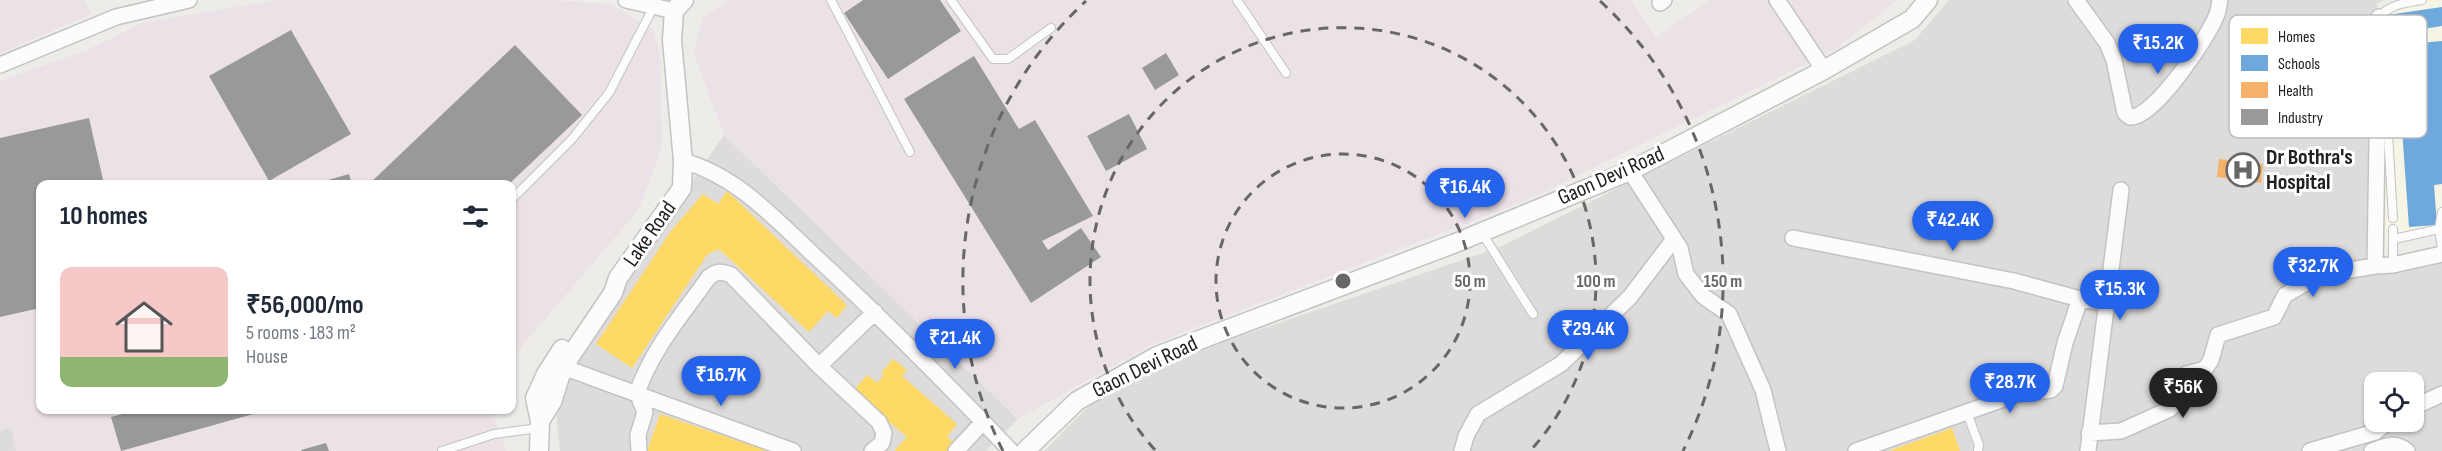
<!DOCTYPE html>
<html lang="en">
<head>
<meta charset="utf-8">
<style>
	body { margin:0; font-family:"Sofia Sans Condensed",sans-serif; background:#f2f2f3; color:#1f2937; height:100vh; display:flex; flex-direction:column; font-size:22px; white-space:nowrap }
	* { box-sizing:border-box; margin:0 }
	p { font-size:20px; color:#747a83 }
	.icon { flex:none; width:33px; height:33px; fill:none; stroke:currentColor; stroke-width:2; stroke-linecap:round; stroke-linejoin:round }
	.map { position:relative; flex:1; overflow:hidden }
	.sheet { position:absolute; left:36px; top:180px; width:480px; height:234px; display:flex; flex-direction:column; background:#fff; border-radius:12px; box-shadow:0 2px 4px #0004 }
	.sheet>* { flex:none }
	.fabs { position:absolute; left:2364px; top:372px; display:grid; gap:12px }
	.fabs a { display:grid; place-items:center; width:60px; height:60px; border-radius:12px; background:#fff; box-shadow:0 2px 4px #0004; font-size:30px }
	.price { position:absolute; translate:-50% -51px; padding:0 14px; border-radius:21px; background:#2563eb; color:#fff; font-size:20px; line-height:39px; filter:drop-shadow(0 2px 3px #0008) }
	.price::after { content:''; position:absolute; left:50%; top:36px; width:18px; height:14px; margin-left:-9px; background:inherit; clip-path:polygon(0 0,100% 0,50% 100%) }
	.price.current { background:#222; color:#fff }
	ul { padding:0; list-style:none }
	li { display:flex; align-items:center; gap:18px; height:150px; padding:0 24px }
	li span { display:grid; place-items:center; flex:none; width:168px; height:120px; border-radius:12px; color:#555 }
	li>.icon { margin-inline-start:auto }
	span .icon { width:72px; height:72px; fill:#fffc; stroke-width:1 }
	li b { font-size:26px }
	h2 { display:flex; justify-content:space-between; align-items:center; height:72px; padding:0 24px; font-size:26px }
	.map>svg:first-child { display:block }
	.residential { fill:#dddcda; fill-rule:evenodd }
	.industrial { fill:#ebe2e8 }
	.education { fill:#f6f4e5 }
	.homes { fill:#ffd966 }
	.schools { fill:#6fa8dc }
	.health { fill:#f6b26b }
	.industry { fill:#999 }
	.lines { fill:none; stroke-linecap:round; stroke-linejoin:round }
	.service-casing { stroke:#c4c3c1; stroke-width:10 }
	.minor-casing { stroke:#c4c3c1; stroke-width:18 }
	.tertiary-casing { stroke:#c4c3c1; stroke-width:21 }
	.service { stroke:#fcfcfc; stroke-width:8 }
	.minor { stroke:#fcfcfc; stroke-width:15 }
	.tertiary { stroke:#fcfcfc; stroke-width:18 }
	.ring { fill:none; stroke:#686766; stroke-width:3; stroke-dasharray:10 8 }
	.labels { text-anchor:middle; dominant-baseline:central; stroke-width:6; stroke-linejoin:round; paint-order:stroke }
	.poi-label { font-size:22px; font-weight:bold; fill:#202020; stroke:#fff; text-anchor:start }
	.street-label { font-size:22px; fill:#202020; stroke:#fff }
	.key { fill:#fff; stroke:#bcbcbc; stroke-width:1.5 }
	.key-label { font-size:16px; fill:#202020 }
	.centre { fill:#686766; stroke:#fff; stroke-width:3 }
	.ring-label { font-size:18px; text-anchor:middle; font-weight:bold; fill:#686766; stroke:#fff; stroke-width:6; stroke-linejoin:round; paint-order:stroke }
</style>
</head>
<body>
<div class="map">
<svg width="2442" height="451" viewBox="0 0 2442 451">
	<rect width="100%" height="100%" fill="#eeece9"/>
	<path class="residential" d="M1949,0H2385L2377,3L2371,276L2442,258V451H1044L1097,398L1177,358L1500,247L1915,40ZM2374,382H2414V422H2374Z
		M724,135L1018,419L986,451H560L555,402L576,347Z
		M11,427L16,451H0V431Z"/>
	<path class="industrial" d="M0,0H84L92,14L0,53Z
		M279,0H553L610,4L654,30L661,62L662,148L638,211L512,358V184H40V410H492L506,451H16L11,427L0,431V81L87,50L142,23Z
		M728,0H1631L1656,37L1711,0H1898L1834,50L1527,200L1153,344L1018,419L724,135L694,54L702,18Z"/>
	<path class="education" d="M2396,0H2442V233L2386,246L2382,9Z"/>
	<path class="homes" d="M727,191L847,305L837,318L828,311L809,332L719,249L707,255L632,368L596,344L671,231L703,194L718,204Z
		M893,359L907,370L902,376L957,424L947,437L956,443L948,451H894L907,437L853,391L867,375L877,383L884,375L881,373Z
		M660,414L767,451H647Z
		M1952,428L1960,451H1889Z"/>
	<path class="schools" d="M2442,7V26L2390,34L2387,15Z
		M2442,41V184L2434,185L2437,225L2409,227L2396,45Z"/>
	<path class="health" d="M2219,159L2263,164L2261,183L2217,177Z"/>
	<path class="industry" d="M863,0H940L961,31L888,79L844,13Z
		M291,30L351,134L269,181L209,76Z
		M515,45L582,115L509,184H369Z
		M1166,53L1179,75L1155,90L1142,68Z
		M974,56L1019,129L1035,120L1093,216L1042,241L1048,250L1081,228L1101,257L1031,303L904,99Z
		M1129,114L1147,149L1106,171L1087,136Z
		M89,118L104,184H40V308L0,317V138Z
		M349,174L352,184H314Z
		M139,410H268L121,451L111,417Z
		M326,443L329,451H302L301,450Z"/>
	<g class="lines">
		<defs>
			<path id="service" d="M831,0L910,152
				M951,0L993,59H1008L1051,28
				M1237,0L1286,73
				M2379,17C2391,4 2405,3 2422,0
				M2377,112L2394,111L2398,93
				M2388,134L2393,218
				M512,199L572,139L609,93L654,6
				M2442,212L2439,229L2442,249
				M1482,233L1533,314
				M2394,239L2439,229
				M2393,265V229
				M1967,413L1979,445L1978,451
				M442,451L494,434L539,428"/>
			<path id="minor" d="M626,0L674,11
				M1777,0L1824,70
				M2076,0L2107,43L2114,60L2125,113L2130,117C2153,120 2210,35 2217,14C2219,9 2219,4 2220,0
				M1660,3L1664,0
				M2379,17L2375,266L2393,265L2442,254
				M0,65L116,17L189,0
				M683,161C738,176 777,221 818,259C884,320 948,385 1011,451
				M1630,171L1680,248L1686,274L1703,296L1729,314L1763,390L1778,451
				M1793,238L2014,281L2080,299L2106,303
				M819,366L879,422L884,433L882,443L872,451
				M563,367L793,451
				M2414,407L2442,394
				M2089,433L2121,431L2170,409L2177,400L2179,388L2186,374L2205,369L2211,360L2218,335L2274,317L2285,295L2320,275L2375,266
				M639,451L638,435L645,412L637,393C652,349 682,315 709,277C717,271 721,271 731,275L819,366L875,312
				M956,451L983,422
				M1462,451L1466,436L1478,414L1561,364L1630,297L1674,239
				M1856,451L2018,394L2051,390L2055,386L2065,343L2080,299
				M2088,451L2121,190
				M2310,451L2375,432L2388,422
				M2372,451C2386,446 2395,441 2407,451"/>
			<path id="tertiary" d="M540,421L535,398L546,374L562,349
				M539,451L540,421L552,402L563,367L613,293L618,278L682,188L683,161L672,40L674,11L684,0
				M1025,451L1077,401L1157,356L1453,244L1630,171L1824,70L1912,19L1928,0"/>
		</defs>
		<use href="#service" class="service-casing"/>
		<use href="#minor" class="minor-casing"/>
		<use href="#tertiary" class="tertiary-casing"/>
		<use href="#service" class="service"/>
		<use href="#minor" class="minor"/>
		<use href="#tertiary" class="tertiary"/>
	</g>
	<g class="ring">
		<circle cx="1343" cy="281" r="127"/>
		<path d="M1155 450A253 253 0 1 1 1531 450"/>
		<path d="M1003 451A380 380 0 0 1 1086 1M1600 1A380 380 0 0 1 1683 451"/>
	</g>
	<defs>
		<symbol id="hospital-ring" viewBox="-11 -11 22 22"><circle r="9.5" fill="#fff" stroke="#686766" stroke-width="1.5"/><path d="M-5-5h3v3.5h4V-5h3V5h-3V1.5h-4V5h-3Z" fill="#686766"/></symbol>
	</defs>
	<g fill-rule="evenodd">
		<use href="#hospital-ring" x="2224" y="151" width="38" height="38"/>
	</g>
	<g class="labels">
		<g class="poi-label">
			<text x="2266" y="157">Dr Bothra's<tspan x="2266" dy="25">Hospital</tspan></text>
		</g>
		<g class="street-label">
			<text transform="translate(1611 176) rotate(-24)">Gaon Devi Road</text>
			<text transform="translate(650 234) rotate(-55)">Lake Road</text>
			<text transform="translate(1145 367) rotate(-26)">Gaon Devi Road</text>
		</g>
	</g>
	<rect x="2229" y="15" width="198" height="123" rx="9" class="key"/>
	<rect x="2241" y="28" width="27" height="16" fill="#ffd966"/>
	<rect x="2241" y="55" width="27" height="16" fill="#6fa8dc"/>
	<rect x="2241" y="82" width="27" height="16" fill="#f6b26b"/>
	<rect x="2241" y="109" width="27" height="16" fill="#999"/>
	<g class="key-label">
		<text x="2278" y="42">Homes</text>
		<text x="2278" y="69">Schools</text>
		<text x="2278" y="96">Health</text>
		<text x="2278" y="123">Industry</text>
	</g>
	<circle cx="1343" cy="281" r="9" class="centre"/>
	<g class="ring-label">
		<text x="1470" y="287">50 m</text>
		<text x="1596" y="287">100 m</text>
		<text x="1723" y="287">150 m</text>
	</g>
</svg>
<div class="fabs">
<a><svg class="icon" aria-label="locate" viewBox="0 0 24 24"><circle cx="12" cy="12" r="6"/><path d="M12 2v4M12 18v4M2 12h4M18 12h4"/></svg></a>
</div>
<b class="price" style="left:2158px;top:75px">₹15.2K</b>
<b class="price" style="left:1465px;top:219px">₹16.4K</b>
<b class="price" style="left:1953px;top:252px">₹42.4K</b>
<b class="price" style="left:2313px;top:298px">₹32.7K</b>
<b class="price" style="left:2120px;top:321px">₹15.3K</b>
<b class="price" style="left:1588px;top:361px">₹29.4K</b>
<b class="price" style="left:955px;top:370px">₹21.4K</b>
<b class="price" style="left:721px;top:407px">₹16.7K</b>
<b class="price" style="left:2010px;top:414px">₹28.7K</b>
<b class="price current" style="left:2183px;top:419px">₹56K</b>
<section class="sheet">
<h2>10 homes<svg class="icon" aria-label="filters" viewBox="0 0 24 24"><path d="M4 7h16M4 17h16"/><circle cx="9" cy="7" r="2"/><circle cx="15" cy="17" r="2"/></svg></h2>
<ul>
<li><span style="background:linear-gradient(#f6c9c9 75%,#8fb573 0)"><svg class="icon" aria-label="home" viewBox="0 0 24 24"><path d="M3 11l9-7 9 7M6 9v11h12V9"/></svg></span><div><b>₹56,000/mo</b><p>5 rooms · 183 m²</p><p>House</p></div></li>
</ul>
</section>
</div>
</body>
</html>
